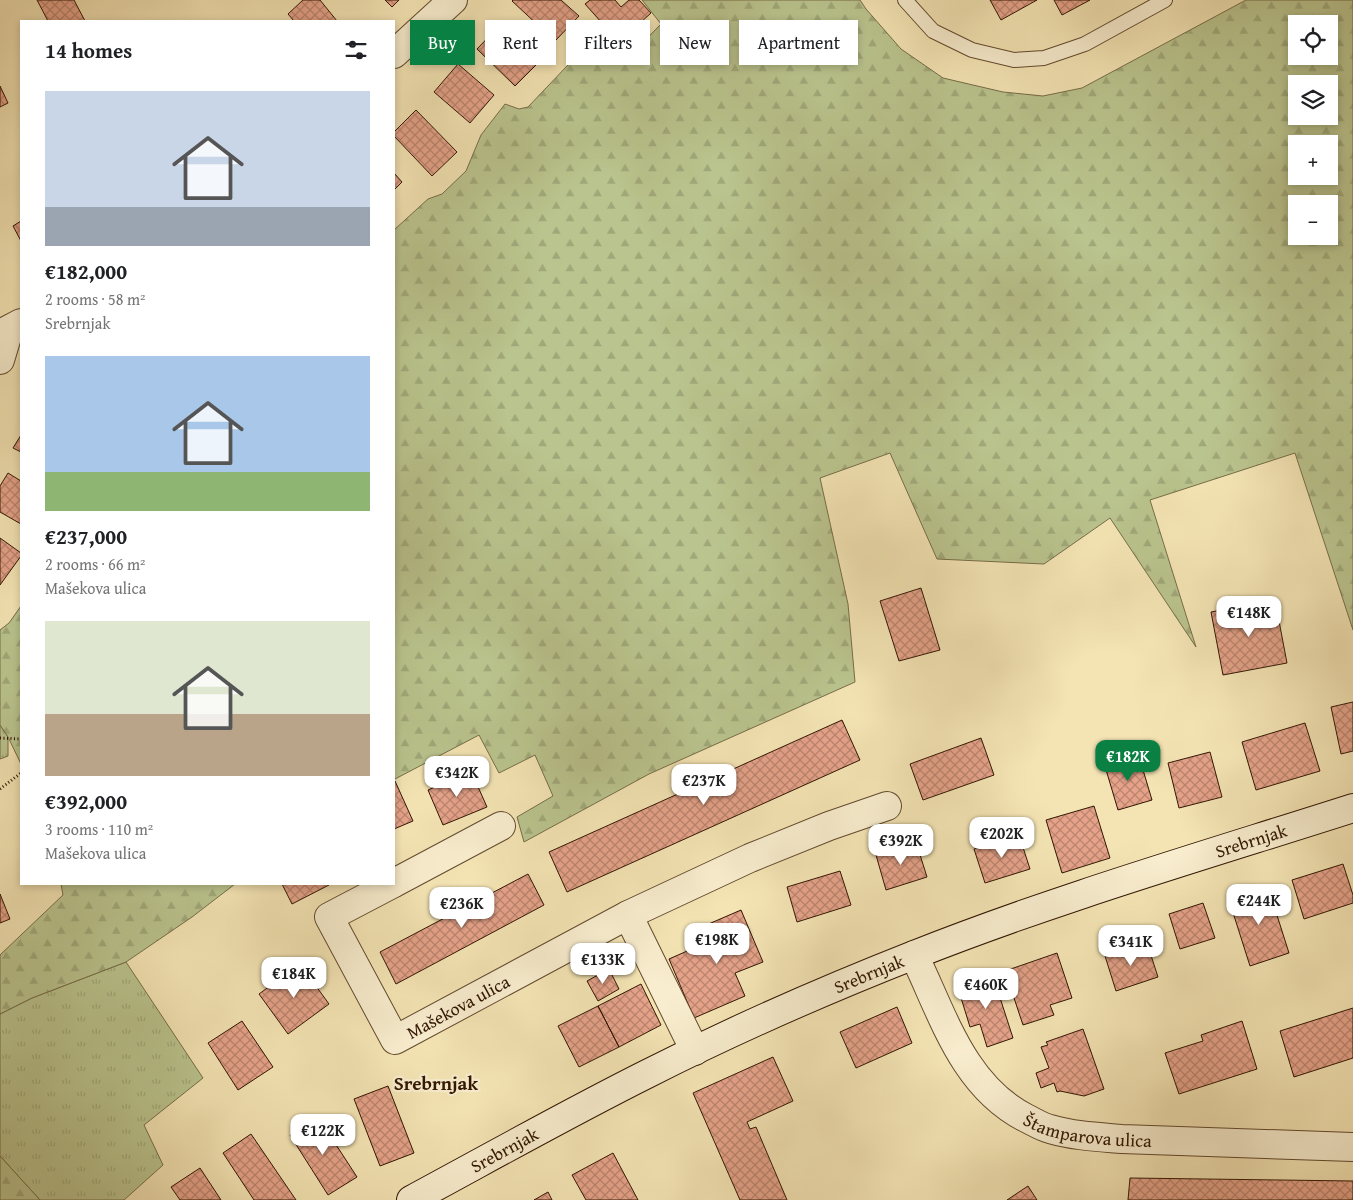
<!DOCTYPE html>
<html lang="en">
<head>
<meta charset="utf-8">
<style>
	body { margin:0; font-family:"Gentium Book Plus",serif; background:#f2f2f2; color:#202124; height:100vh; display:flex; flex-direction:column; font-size:19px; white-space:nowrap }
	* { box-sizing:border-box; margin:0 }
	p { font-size:16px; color:#757577 }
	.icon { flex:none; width:28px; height:28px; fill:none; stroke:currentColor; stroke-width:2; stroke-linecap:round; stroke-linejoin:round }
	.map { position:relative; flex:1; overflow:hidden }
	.drawer { position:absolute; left:20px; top:20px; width:375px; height:865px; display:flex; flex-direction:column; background:#fff; border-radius:0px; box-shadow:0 2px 8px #0003 }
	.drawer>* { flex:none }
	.guide { position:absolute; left:410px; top:20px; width:475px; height:45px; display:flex; gap:10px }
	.tools { position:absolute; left:1288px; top:15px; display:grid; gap:10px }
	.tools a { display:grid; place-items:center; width:50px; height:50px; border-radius:0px; background:#fff; box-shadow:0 2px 8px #0003; font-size:25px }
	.price { position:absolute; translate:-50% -42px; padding:0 11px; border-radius:10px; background:#fff; color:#222; font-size:16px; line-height:32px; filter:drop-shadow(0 1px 2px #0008) }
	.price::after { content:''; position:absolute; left:50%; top:30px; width:15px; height:11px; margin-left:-8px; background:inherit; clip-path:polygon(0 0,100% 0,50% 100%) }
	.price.selected { background:#0b8043; color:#fff }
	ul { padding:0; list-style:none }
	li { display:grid; align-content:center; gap:10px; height:265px; padding:0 25px }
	li span { display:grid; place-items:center; height:155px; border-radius:0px; color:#555 }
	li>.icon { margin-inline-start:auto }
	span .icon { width:90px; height:90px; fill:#fffc; stroke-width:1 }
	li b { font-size:21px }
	h2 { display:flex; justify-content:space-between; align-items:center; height:60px; padding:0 25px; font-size:21px }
	.pill { padding:0 18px; border-radius:0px; background:#fff; box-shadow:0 2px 8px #0003; font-size:18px; line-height:45px }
	.pill.selected { background:#0b8043; color:#fff }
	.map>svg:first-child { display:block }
	.grass { fill:url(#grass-tufts); stroke:#766d48 }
	.forest { fill:url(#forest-firs); stroke:#766d48; fill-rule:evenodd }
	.building { fill:url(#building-cross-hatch); stroke:#311602 }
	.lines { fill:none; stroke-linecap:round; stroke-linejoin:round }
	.service-casing { stroke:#624a2e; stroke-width:16 }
	.minor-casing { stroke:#624a2e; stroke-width:30 }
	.tertiary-casing { stroke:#624a2e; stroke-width:30 }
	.secondary-casing { stroke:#311602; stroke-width:30 }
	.path { stroke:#311602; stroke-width:3; stroke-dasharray:1 2.5; stroke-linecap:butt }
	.service { stroke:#f8edce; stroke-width:14 }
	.minor { stroke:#f8edce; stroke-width:28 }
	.tertiary { stroke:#f8edce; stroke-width:28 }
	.secondary { stroke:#f8edce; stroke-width:28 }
	.labels { text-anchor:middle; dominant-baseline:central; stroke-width:4.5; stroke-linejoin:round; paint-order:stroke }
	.street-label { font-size:18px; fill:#311602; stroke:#f8edce }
	.neighbourhood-label { font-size:19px; font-weight:bold; fill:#311602; stroke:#f8edce }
</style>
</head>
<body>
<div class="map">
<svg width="1353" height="1200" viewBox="0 0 1353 1200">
	<defs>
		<pattern id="grass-tufts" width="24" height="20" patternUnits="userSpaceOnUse" patternTransform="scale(1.25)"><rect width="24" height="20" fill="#bac48e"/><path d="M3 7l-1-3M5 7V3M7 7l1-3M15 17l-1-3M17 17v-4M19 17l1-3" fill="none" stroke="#a0a879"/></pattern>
		<pattern id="forest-firs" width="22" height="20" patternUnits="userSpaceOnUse" patternTransform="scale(1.25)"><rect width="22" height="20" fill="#bac48e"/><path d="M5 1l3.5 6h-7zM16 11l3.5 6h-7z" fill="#a0a879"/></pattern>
		<pattern id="building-cross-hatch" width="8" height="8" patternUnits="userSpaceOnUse" patternTransform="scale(1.25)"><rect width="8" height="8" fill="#e6a38a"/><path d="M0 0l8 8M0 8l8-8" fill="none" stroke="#bb846f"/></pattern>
	</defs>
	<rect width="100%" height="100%" fill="#f4e4b4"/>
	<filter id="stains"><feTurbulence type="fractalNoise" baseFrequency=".004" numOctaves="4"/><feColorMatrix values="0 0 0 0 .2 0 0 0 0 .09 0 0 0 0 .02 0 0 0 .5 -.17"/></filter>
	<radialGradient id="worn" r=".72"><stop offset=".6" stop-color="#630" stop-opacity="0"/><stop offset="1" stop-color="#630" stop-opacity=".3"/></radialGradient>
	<path class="grass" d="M0,725L8,737V756L0,759Z
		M126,962L203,1078L144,1125L163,1165L124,1200H40L0,1156V1014L32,998Z"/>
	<path class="forest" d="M642,0H860L866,9L901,49L943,78L1003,92L1043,96L1082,88L1246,0H1353V630L1295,453L1150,500L1196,647L1110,518L1044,564L937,559L890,453L820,478L848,604L855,682L649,774L524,842L517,817L553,796L535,755L499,773L479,735L395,779L394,776V230L428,199L442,194L466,171L481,135L505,104L519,109L528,107L567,66L601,37L627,59L661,24ZM1296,24H1329V56H1296ZM1296,84H1329V116H1296ZM1296,144H1329V176H1296ZM1296,204H1329V236H1296Z
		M21,606V764L8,737L0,725V630L9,623Z
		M61,884H235L192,917L126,962L32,998L0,1014V955L63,895Z
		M0,1156L40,1200H0Z"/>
	<path class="building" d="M37,0H74L85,21H48Z
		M303,0H320L337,21H294L288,14Z
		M385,0H399L392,7Z
		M513,0H561L579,16L555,41L512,1Z
		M590,0H615L621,7L629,0H639L651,13L619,42L585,4Z
		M990,0H1037L1001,20Z
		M1054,0H1090L1062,15Z
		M503,22L541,60L515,86L477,49Z
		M458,64L494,95L470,123L434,92Z
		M0,86L8,103L0,107Z
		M416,110L457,152L432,176L394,136V132Z
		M394,173L402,182L394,190Z
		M21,221V241L13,226Z
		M21,435V452L13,448Z
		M8,473L21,481V524L0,512V486Z
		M0,538L21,553V556L0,585Z
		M921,588L940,650L899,661L880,601Z
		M1275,600L1287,663L1223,675L1211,612Z
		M1353,702V751L1341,754L1331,707Z
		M842,720L860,760L567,892L549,852Z
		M1305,723L1320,771L1256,790L1242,742Z
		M981,738L994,775L923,800L910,764Z
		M1210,752L1222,797L1179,808L1168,763Z
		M1138,753L1152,800L1118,810L1104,763Z
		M471,771L487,807L443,825L428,790Z
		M395,781L413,821L394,829V782Z
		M1094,806L1110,858L1062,873L1046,820Z
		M1019,835L1030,869L985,883L974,849Z
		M916,842L927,877L886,890L876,855Z
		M1343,864L1353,895V903L1304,919L1292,880Z
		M840,871L851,905L797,922L787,887Z
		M528,874L544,905L396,984L380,952Z
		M282,884H328L329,885L292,904Z
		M1268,887L1289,953L1250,966L1229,900Z
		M0,894L10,919L0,923Z
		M1203,903L1215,938L1180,949L1169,914Z
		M741,910L763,962L735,973L745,996L694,1018L669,959L710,941L704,926Z
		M1147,943L1158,977L1116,991L1105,956Z
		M1057,953L1072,998L1050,1005L1054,1015L1023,1025L1005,971Z
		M300,964L329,1004L288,1034L259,994Z
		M609,969L619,989L598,1001L587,981Z
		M993,976L1013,1038L987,1047L980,1024L970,1027L958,988Z
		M641,984L661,1025L619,1047L598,1006Z
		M598,1006L619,1047L579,1067L558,1026Z
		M897,1007L912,1043L856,1068L840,1032Z
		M1353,1008V1058L1294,1077L1280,1031Z
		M242,1021L273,1067L238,1090L208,1043Z
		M1242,1021L1257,1069L1179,1094L1165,1053L1203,1041L1201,1035Z
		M1083,1029L1104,1089L1084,1096L1060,1091L1057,1092L1054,1083L1041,1088L1036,1073L1049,1068L1041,1047L1048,1045L1046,1042Z
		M773,1057L793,1101L747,1122L750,1129L756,1127L787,1200H740L693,1093Z
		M388,1086L414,1153L380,1166L354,1099Z
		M318,1117L357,1177L328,1195L290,1135Z
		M251,1134L296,1200H254L223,1153Z
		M613,1153L638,1200H586L572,1175Z
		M200,1168L221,1200H180L171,1187Z
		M1130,1178L1353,1181V1200H1128Z
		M1028,1186L1037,1200H1007Z
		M548,1192L552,1200H534Z"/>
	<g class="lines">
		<defs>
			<path id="service" d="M905,0L933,31L972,50L1014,60L1044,58L1085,44L1165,0"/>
			<g id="minor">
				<path d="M0,360L9,330"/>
				<path d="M394,883L501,826"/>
				<path id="s1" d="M392,884L329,917L395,1040L628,915L695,1051"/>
				<path d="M628,915L750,858L829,826L887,806"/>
				<path id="s2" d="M914,955C943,1015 963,1086 1026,1118C1034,1122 1042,1127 1050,1129C1074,1136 1098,1137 1122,1139L1353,1147"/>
			</g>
			<path id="tertiary" d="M394,54L453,0
				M0,334L21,323"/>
			<g id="secondary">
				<path id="s3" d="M411,1200C489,1158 567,1114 647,1074C732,1031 825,990 914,955C1058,898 1206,855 1353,808"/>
			</g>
		</defs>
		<use href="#service" class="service-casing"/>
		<use href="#minor" class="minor-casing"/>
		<use href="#tertiary" class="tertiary-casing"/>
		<use href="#secondary" class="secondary-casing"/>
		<path class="path" d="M0,738L21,739
			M0,789L21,773"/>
		<use href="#service" class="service"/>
		<use href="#minor" class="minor"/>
		<use href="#tertiary" class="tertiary"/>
		<use href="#secondary" class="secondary"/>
	</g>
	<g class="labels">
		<g class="street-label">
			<text stroke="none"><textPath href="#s3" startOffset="916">Srebrnjak</textPath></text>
			<text stroke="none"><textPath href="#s3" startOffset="511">Srebrnjak</textPath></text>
			<text stroke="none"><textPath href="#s1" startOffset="282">Mašekova ulica</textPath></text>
			<text stroke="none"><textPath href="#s2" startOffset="266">Štamparova ulica</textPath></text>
			<text stroke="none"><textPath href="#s3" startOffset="106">Srebrnjak</textPath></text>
		</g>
		<g class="neighbourhood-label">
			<text x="436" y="1083">Srebrnjak</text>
		</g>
	</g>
	<rect width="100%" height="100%" filter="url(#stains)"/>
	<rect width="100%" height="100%" fill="url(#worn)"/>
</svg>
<div class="tools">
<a><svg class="icon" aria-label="locate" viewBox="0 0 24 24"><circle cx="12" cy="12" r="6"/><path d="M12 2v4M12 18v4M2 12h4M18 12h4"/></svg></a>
<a><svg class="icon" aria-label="layers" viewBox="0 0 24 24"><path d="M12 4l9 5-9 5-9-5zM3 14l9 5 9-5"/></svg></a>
<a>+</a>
<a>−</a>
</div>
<b class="price" style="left:1249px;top:638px">€148K</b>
<b class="price selected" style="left:1128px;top:782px">€182K</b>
<b class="price" style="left:457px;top:798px">€342K</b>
<b class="price" style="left:704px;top:806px">€237K</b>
<b class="price" style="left:1002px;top:859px">€202K</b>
<b class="price" style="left:901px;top:866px">€392K</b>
<b class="price" style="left:1259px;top:926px">€244K</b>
<b class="price" style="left:462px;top:929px">€236K</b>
<b class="price" style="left:717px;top:965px">€198K</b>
<b class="price" style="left:1131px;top:967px">€341K</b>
<b class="price" style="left:603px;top:985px">€133K</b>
<b class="price" style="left:294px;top:999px">€184K</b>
<b class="price" style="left:986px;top:1010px">€460K</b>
<b class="price" style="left:323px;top:1156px">€122K</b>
<div class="guide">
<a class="pill selected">Buy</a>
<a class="pill">Rent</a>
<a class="pill">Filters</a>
<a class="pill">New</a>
<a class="pill">Apartment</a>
</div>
<section class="drawer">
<h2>14 homes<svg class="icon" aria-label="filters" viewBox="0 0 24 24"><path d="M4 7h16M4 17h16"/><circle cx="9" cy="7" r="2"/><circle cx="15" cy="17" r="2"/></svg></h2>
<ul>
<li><span style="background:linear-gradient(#c9d6e8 75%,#9aa5b1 0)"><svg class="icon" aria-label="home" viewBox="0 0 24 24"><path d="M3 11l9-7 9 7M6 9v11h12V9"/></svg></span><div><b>€182,000</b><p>2 rooms · 58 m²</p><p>Srebrnjak</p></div></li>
<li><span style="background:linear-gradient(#a9c7e8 75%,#8fb573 0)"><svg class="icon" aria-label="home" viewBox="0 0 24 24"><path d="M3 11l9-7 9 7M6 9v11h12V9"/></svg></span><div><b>€237,000</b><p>2 rooms · 66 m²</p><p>Mašekova ulica</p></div></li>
<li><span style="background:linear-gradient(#dfe7d0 60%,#b9a48a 0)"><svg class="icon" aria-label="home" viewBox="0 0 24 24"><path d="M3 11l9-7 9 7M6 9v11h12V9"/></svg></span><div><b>€392,000</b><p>3 rooms · 110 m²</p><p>Mašekova ulica</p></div></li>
</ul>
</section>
</div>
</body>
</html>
